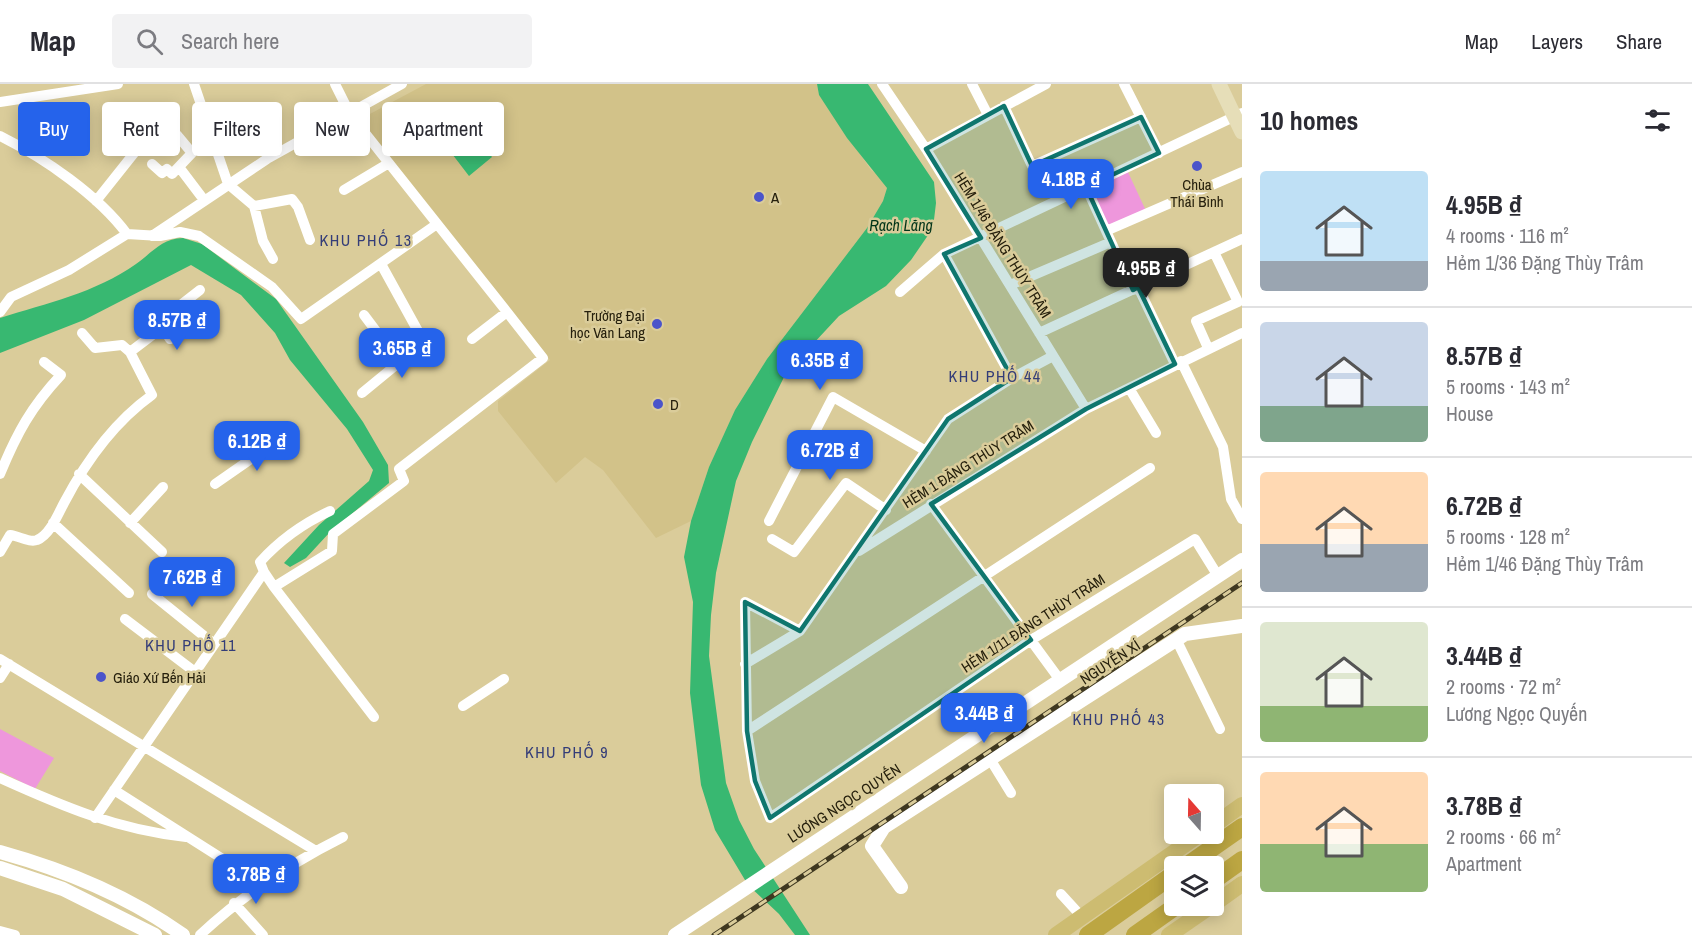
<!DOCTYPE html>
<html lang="en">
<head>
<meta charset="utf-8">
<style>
	body { margin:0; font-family:"Archivo Narrow",sans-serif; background:#f2f2f3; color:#2b2b33; height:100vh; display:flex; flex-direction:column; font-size:22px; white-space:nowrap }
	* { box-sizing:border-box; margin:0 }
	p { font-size:20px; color:#7c7c81 }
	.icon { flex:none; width:33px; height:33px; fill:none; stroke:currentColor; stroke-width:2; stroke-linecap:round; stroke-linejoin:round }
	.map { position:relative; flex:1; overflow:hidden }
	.sheet { display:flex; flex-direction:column; background:#fff; width:450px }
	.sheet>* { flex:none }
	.guide { position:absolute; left:18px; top:18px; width:570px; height:54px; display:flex; gap:12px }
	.needle { width:39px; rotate:340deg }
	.buttons { position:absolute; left:1164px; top:700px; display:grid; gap:12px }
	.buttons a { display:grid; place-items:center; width:60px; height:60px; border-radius:6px; background:#fff; box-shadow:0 3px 15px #0003; font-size:30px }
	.price { position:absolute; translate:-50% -51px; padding:0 14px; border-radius:12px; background:#2563eb; color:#fff; font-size:20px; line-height:39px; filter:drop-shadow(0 2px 3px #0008) }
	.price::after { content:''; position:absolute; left:50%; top:36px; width:18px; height:14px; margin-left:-9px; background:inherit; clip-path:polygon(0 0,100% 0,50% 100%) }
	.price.selected { background:#222; color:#fff }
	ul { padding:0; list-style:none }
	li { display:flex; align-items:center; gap:18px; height:150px; padding:0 18px }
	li+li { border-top:2px solid #e1e1e2 }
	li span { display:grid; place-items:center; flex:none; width:168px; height:120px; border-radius:6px; color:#555 }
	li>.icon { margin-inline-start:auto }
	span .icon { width:72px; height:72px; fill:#fffc; stroke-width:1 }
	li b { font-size:26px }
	h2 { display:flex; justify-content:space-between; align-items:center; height:72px; padding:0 18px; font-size:26px }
	.chip { padding:0 21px; border-radius:6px; background:#fff; box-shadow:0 3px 15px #0003; font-size:21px; line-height:54px }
	.chip.selected { background:#2563eb; color:#fff }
	header { display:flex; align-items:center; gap:36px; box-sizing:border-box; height:84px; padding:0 30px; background:#fff; border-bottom:2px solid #e1e1e2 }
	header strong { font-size:28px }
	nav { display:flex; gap:33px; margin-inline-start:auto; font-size:21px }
	.search { width:420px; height:54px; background:#f2f2f3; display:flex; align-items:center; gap:15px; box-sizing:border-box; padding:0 21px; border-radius:6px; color:#7c7c81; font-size:22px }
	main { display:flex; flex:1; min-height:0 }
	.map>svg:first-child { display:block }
	.built { fill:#d2c289 }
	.green { fill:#ee97dc }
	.water { fill:#38b871 }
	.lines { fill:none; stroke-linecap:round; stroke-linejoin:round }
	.minor { stroke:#fff; stroke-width:10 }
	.tertiary { stroke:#fff; stroke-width:14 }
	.secondary { stroke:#e6deb8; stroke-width:15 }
	.primary { stroke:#cdbc71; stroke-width:16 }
	.trunk { stroke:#bca642; stroke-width:18 }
	.rail-casing { stroke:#3f3820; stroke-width:5 }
	.rail { stroke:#dacc9a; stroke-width:3; stroke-dasharray:9; stroke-linecap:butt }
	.marked { fill:#0f766e; fill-opacity:0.2; stroke:#0f766e; stroke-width:4.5; stroke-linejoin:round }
	.poi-dot { fill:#4b54ca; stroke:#dacc9a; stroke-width:2 }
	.labels { text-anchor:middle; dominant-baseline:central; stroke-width:5; stroke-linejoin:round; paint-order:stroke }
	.poi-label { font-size:15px; fill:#26200d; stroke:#dacc9a; text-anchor:start }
	.street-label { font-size:15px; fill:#26200d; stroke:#dacc9a }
	.water-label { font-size:16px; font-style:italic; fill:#003318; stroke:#dacc9a }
	.neighbourhood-label { font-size:16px; letter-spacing:1.5px; fill:#343d78; stroke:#dacc9a }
</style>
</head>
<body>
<header>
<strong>Map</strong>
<div class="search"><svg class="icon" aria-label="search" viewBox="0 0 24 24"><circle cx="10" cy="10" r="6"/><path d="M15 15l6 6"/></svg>Search here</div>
<nav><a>Map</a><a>Layers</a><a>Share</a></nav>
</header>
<main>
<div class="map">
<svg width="1242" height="851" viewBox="0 0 1242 851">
	<rect width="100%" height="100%" fill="#dacc9a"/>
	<path class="built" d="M426,0H817L819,11L871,86L883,95L887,104L883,117L867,144L767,275L735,326L709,383L691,437L656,454L603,386L585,373L556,399L498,327V317L550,276L364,41L368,31Z"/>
	<path class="green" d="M1127,86L1147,129L1106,146L1087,104Z
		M0,645L54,674L35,705L0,687Z"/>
	<path class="water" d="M817,0H868L934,98L936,119L933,144L911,176L886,202L839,232L786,289L752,358L736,397L716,489L711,531L709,572L726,699L739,736L754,765L810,851H795L779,830L748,801L715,746L701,701L690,609L693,518L684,473L691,437L709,383L735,326L767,275L867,144L883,117L887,104L847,54L819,11Z
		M459,31L492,73L469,92L436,49Z
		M183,154L202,160L276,215L363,338L388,381L389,399L330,448L306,474L290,483L284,479L319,441L369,397L373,386L347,345L290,276L275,249L241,211L191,181L84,236L0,269V234C47,219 95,209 136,180C153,168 161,155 183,154Z"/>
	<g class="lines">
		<path class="minor" d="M194,0L228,100L254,122L292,115L298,123L310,156
			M335,0L350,30L507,228
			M882,0L926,65L1086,325
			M972,0L988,31
			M1124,0L1159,69
			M0,18L118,0
			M1004,22L1032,82L1141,33
			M0,52C44,74 98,111 127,150
			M926,65L1046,0
			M152,80L162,89L167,85L172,90L192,69L177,51
			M179,83L204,116
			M1086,103L1133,206
			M344,106L389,79
			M96,117L135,68
			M254,122L263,157L273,175
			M1106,147L1242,88
			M152,152L267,75L402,0
			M1010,201L1111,158
			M1138,203L1175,280
			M900,208L944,170L1242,29
			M0,228L11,213L69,186L127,150L160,152L180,148L199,152L272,203L301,235L437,140
			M364,231L400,279
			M162,243L170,255L198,236
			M82,249L95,264L122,261L130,268
			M1039,249L1242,155
			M1208,264L1196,237L1238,218L1214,168
			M1181,277L1223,363L1231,415L1242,435
			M1012,294L1053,272
			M1129,304L1156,349
			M362,309L424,258L381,180
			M0,390C17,349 31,323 61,291L44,278
			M79,390L162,468
			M215,400L258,370L264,353L271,346
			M931,420L1060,596
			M769,437L833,313L926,367
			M53,439L129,509
			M130,439L163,403
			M772,455L794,468L846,399L886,426
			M859,467L1086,325L1242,249
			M0,468L10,451C19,452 30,459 37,456C50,451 58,430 64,419C86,377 113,339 152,311L130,268L159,246L182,220L200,206
			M264,488L260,478C279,457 304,439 330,427
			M274,503L374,633
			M152,510L214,560
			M125,535L195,588
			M800,547L745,518L747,647L755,697L770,734L1031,556L1195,455L1218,492
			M1176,555L1220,645
			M0,575L316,767
			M745,580L800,547L948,335L1012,294L944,170
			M0,594L9,580
			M463,622L504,595
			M747,647L1150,384
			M990,675L1011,709
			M0,694C62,722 118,746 186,753
			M114,706L262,800
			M95,734L264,488L274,503L332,467L333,450L404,397L399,385L543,274L507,228L472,255
			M1061,810L1082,833
			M234,819L263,851
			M0,847L15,851
			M200,851C244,810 289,780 343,753"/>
		<path class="tertiary" d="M0,768C65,786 128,812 183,851
			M0,784L63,805L155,851
			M901,803L872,762L884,743L1185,550L1242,542
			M675,851L1242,476"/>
		<path class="secondary" d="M1219,0L1242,48"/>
		<path class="primary" d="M1214,741L1242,721
			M1214,820L1242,800
			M1056,851L1200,750
			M1169,851L1211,822"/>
		<path class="trunk" d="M1185,783L1242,743
			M1214,796L1242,776
			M1088,851L1174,790
			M1135,851L1176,822"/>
		<defs>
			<path id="rail" d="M714,851L1242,499"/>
		</defs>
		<use href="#rail" class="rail-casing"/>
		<use href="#rail" class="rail"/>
	</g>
	<path class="marked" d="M1004,22L1032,82L1141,33L1159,69L1086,103L1133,206L1138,203L1175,280L1086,325L931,420L1031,556L770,734L755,697L747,647L745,518L800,547L948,335L1012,294L944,170L981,154L926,65Z"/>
	<g class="poi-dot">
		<circle cx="1197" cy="82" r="6"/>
		<circle cx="759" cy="113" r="6"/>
		<circle cx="657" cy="240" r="6"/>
		<circle cx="658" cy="320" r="6"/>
		<circle cx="101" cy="593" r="6"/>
	</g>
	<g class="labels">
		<g class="poi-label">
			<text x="1197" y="100" text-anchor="middle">Chùa<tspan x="1197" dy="17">Thái Bình</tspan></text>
			<text x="771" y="113">A</text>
			<text x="645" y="231" text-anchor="end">Trường Đại<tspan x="645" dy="17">học Văn Lang</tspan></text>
			<text x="670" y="320">D</text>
			<text x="113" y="593">Giáo Xứ Bến Hải</text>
		</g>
		<g class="street-label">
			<text transform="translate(1003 161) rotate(58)">HẺM 1/46 ĐẶNG THÙY TRÂM</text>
			<text transform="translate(968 380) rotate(-32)">HẺM 1 ĐẶNG THÙY TRÂM</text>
			<text transform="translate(1033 539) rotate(-33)">HẺM 1/11 ĐẶNG THÙY TRÂM</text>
			<text transform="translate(1110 578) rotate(-33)">NGUYỄN XÍ</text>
			<text transform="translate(844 719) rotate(-33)">LƯƠNG NGỌC QUYẾN</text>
		</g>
		<g class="water-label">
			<text x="901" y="141">Rạch Lăng</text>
		</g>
		<g class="neighbourhood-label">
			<text x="366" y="156">KHU PHỐ 13</text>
			<text x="995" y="292">KHU PHỐ 44</text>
			<text x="191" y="561">KHU PHỐ 11</text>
			<text x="1119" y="635">KHU PHỐ 43</text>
			<text x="567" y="668">KHU PHỐ 9</text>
		</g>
	</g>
</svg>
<div class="buttons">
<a><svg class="needle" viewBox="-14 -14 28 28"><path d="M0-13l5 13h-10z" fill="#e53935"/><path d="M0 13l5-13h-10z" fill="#7c7c81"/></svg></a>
<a><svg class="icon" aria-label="layers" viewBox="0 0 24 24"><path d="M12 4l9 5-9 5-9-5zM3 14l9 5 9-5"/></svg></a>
</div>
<b class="price" style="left:1071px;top:126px">4.18B ₫</b>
<b class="price selected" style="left:1146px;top:215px">4.95B ₫</b>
<b class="price" style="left:177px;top:267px">8.57B ₫</b>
<b class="price" style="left:402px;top:295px">3.65B ₫</b>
<b class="price" style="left:820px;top:307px">6.35B ₫</b>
<b class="price" style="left:257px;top:388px">6.12B ₫</b>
<b class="price" style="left:830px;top:397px">6.72B ₫</b>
<b class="price" style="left:192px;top:524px">7.62B ₫</b>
<b class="price" style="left:984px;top:660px">3.44B ₫</b>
<b class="price" style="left:256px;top:821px">3.78B ₫</b>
<div class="guide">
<a class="chip selected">Buy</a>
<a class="chip">Rent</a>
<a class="chip">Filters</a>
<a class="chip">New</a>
<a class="chip">Apartment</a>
</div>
</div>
<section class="sheet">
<h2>10 homes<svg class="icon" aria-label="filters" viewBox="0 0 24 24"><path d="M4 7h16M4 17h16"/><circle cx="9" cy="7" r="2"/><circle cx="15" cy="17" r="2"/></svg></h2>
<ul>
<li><span style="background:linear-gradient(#bfe0f5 75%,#9aa5b1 0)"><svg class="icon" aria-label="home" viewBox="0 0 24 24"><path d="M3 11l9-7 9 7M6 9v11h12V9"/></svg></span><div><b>4.95B ₫</b><p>4 rooms · 116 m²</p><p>Hẻm 1/36 Đặng Thùy Trâm</p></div></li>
<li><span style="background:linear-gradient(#c9d6e8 70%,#7fa58c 0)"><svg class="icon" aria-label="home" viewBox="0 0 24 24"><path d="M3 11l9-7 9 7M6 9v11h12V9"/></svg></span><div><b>8.57B ₫</b><p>5 rooms · 143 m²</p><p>House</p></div></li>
<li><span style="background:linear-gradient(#ffd9b3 60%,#9aa5b1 0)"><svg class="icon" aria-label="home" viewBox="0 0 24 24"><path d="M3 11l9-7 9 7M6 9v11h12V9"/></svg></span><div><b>6.72B ₫</b><p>5 rooms · 128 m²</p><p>Hẻm 1/46 Đặng Thùy Trâm</p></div></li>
<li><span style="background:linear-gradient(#dfe7d0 70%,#8fb573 0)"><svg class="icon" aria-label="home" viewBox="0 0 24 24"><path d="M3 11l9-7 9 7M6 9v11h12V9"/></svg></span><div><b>3.44B ₫</b><p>2 rooms · 72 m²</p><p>Lương Ngọc Quyến</p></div></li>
<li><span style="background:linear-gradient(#ffd9b3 60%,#8fb573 0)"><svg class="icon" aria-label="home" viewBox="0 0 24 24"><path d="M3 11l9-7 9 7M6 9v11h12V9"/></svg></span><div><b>3.78B ₫</b><p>2 rooms · 66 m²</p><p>Apartment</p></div></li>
</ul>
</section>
</main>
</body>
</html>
